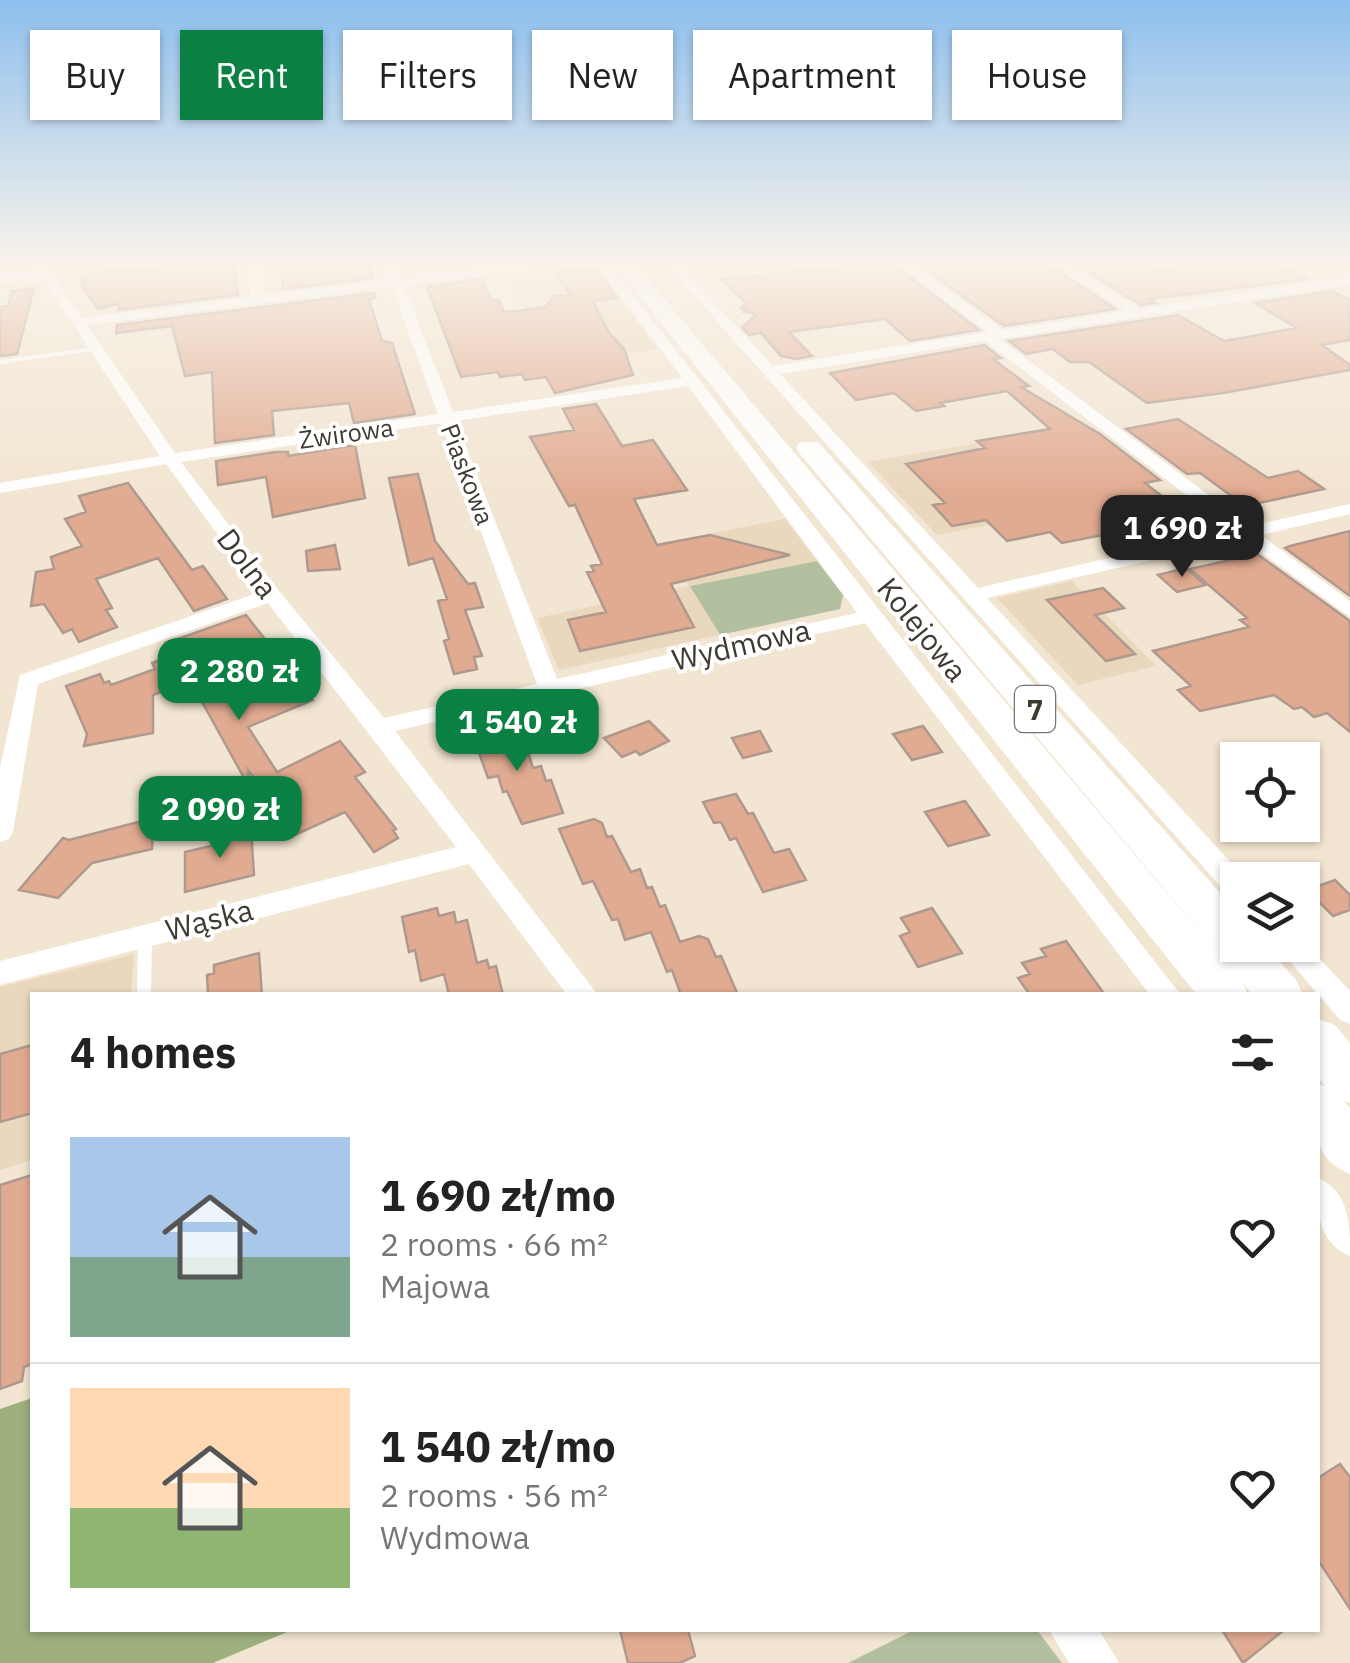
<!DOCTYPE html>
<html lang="en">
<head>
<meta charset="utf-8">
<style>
	body { margin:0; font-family:"IBM Plex Sans",sans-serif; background:#f6f6f6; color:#222; height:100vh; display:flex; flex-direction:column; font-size:38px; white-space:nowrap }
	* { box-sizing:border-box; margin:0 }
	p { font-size:32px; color:#767676 }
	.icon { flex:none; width:55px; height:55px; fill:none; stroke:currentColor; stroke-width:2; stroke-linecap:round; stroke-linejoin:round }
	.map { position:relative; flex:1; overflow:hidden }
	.details { position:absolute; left:30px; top:992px; width:1290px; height:640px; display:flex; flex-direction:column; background:#fff; border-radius:0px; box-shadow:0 2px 8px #0004 }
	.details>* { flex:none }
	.top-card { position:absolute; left:30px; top:30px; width:1290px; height:90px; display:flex; gap:20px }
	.tools { position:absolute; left:1220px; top:742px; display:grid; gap:20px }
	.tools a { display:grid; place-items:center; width:100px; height:100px; border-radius:0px; background:#fff; box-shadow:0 2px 8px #0004; font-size:50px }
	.price { position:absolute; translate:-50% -85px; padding:0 22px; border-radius:20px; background:#0b8043; color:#fff; font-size:32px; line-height:65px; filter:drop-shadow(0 2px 5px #0008) }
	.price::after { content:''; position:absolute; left:50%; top:60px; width:30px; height:22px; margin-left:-15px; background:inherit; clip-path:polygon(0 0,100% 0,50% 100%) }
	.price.active { background:#222; color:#fff }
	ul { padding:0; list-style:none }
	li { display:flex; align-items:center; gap:30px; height:250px; padding:0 40px }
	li+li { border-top:2px solid #e0e0e0 }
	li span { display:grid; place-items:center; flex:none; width:280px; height:200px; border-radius:0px; color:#555 }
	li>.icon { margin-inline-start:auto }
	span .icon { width:120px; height:120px; fill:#fffc; stroke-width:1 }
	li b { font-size:42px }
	h2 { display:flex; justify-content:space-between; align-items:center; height:120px; padding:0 40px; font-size:42px }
	.tag { padding:0 35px; border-radius:0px; background:#fff; box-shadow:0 2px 8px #0004; font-size:35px; line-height:90px }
	.tag.active { background:#0b8043; color:#fff }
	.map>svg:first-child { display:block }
	.built { fill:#ead8be }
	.green { fill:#b3c09f }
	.forest { fill:#9eb07e }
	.building { fill:#e1ab91; stroke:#af998f; stroke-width:2.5 }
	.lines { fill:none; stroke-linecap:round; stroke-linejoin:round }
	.service { fill:#fff; fill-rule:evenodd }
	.minor { fill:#fff; fill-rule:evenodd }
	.trunk { fill:#fff; fill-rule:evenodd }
	.labels { text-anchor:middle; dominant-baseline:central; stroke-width:8; stroke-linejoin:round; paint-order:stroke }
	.far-street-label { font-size:25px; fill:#3e3931; stroke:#fff }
	.shield { fill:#fff; stroke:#78746f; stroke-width:2.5 }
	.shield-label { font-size:28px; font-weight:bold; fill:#3e3931 }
	.street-label { font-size:30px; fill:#3e3931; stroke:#fff }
</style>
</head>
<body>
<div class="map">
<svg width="1350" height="1663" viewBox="0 0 1350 1663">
	<rect width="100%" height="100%" fill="#f2e5d1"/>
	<path class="built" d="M583,265L596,268L657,349L557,364L506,274Z
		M988,441L1066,510L937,535L868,462Z
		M785,519L817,561L691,586L720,635L559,670L537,618L689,586L662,543Z
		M1072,581L1156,666L1078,685L997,598Z
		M134,954L131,995H32V1160L0,1170V987Z"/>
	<path class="green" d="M817,561L843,595L840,609L720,635L690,586Z
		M914,1630H1037L1062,1663H848Z"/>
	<path class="forest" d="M32,1398V1630H292L213,1663H0V1409Z"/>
	<path class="building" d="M233,261L238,295L118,310L119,304L98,309L80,283L85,282L81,278L99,272Z
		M279,261H368L373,278L283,289Z
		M914,261H1044L1115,309L1004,326Z
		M1115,261H1159L1150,267L1158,272L1200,261H1271L1307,279L1150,299L1156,303L1141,305L1077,266Z
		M890,262L979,330L910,341L885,319L789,332L812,356L796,359L781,356L761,333L749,335L742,327L757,314L744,312L747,309L741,308L746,303L721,279Z
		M595,268L617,298L593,301L609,333L624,349L633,375L555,393L546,377L525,380L522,374L500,377L498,372L461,377L427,287L481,279L492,301L499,300L504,311L510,312L546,307L554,296L570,294L555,273Z
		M34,288L17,354L0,356V307L8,306L12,291Z
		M1331,291L1350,300V340L1322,345L1350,365V370L1223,393L1147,403L1089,362H1070L1053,349L1026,354L1009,341L1178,315L1224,341L1297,328L1255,303Z
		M375,293V298L369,299L382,341L392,343L415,414L354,423L349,403L272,411L274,435L215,443L212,372L185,376L172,326L116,333L117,325Z
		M984,345L1001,358L993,359L1029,386L1021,387L1100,434L1160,480L1145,483L1190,518L1062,543L1050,532L1007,541L986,520L952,526L933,505L945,503L906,464L985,448L977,441L1050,429L1007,391L940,403L944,406L916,411L894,393L856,400L830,373Z
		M596,404L622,446L653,440L687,490L634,499L657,545L710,535L790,555L671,584L694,627L580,651L568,620L606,612L587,572L594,571L591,566L602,564L575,505L569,506L530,437L574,430L563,409Z
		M1178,419L1268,478L1298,471L1324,489L1245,506L1200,473L1187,474L1126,429Z
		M355,445L365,498L273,517L266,477L218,485L216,461L275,452H288V456Z
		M418,474L435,541L468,584L475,583L483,607L465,610L482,656L474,657L477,669L454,674L444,641L449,639L438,601L447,599L433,558L409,565L389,478Z
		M128,483L192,570L203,566L227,599L194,611L158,558L96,579L112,608L106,610L117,627L79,642L72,629L63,633L44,604L31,606L36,572L54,569L51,557L82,546L65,519L86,512L79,496Z
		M1350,531V596L1285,548L1290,546Z
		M335,545L340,569L308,571L306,551Z
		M1257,554L1350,621V732L1327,713L1314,717L1302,707L1294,709L1274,695L1200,711L1178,690L1191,686L1153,651L1249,627L1240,620L1247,618L1190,569Z
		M1186,568L1205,585L1177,592L1158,575Z
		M1103,588L1124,608L1095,615L1135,654L1106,661L1047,600Z
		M246,615L313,700L248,727L277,772L340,741L365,772L355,777L396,829L393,830L398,838L374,852L345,812L295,835L248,770L249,787L190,680L153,695V733L84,746L87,734L66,686L100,674L104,683L109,681L111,685L155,669L152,663L173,655L166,643Z
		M507,717L514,739L518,738L523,753L528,752L533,768L541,766L546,781L551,780L563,813L522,824L507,791L503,792L498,776L488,778L472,733L497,727Z
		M649,721L669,741L640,755L636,751L622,757L604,738Z
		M923,726L942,752L912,760L893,734Z
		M760,731L771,751L743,758L732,738Z
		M736,794L748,814L753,813L774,853L789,849L806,880L763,892L736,838L730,840L721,822L714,823L703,802Z
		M965,801L989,835L948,846L925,812Z
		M154,818L152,849L92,863L58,898L19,890L63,838L69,840Z
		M594,819L602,823L607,837L612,836L631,872L640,869L647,888L652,887L660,907L665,905L680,942L699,936L708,939L716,957L721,956L738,995H681L672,970L667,972L651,932L625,940L618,919L612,920L593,881L583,884L559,829Z
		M251,829L254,875L185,892V852L219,844V833Z
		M1335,880L1350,895V910L1333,916L1307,890Z
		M437,908L439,916L454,912L456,923L467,920L477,963L487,960L489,968L496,966L503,995H449L444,974L421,981L415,950L409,952L402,917Z
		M932,908L962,953L918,967L900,936L910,932L901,918Z
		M1066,941L1105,995H1030L1018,978L1030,974L1022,963L1046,956L1041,949Z
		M259,953L262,995H208L207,975L214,973V965Z
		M32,1045V1113L0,1122V1054Z
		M32,1175V1364L24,1367L22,1381L0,1389V1185Z
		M1340,1464L1350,1477V1609L1318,1560V1478Z
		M620,1630H688L695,1656L680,1663H628Z
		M1222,1630H1284L1243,1663Z"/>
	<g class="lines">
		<path class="service" d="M1179,261H1196L1157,268L1154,266Z
			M96,347L98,348V350L0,364V360Z
			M145,930L150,932L152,936L151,995H137L138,936L140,932Z"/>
		<path class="minor" d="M31,261H43L82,318L250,297L248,261H260L263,295L389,280L382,261H394L401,279L544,261H580L404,286L453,412L682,378L594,261H606L1181,995H1150L865,623L395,731L598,995H567L469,864L0,985V961L456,847L268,603L38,684L13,832L9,839L0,842V768L20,675L260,592L166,464L0,493V483L160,456L43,279L0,284V276L38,272ZM392,287L438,414L175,453L87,325ZM688,386L857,613L557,679L456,421ZM441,423L537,684L384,718L279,591L181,462Z
			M663,261H676L773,366L988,332L893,261H907L1003,330L1125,311L1048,261H1062L1140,309L1350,276V284L1000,339L1250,526L1350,504V514L1261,535L1350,601V617L1243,539L987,598L1247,880H1238V899L1229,896ZM985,341L1232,530L978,588L780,374Z
			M828,261H843L837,265Z
			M1302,940L1350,991V1024L1340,1020L1276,945H1302Z
			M1318,1178C1350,1192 1350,1225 1350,1256C1317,1242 1316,1209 1318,1178Z
			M1049,1630H1099L1119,1663H1069Z"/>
		<path class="trunk" d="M612,261H632L1222,958L800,454L796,448L800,442H818L1238,913V945H1265L1296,980L1303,995H1252L1243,983L1248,995H1197Z
			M1318,1019L1335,1025L1350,1043V1103L1344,1101L1350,1108V1174C1307,1156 1318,1124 1318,1084L1325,1086L1318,1077Z"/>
	</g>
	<linearGradient id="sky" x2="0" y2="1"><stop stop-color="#8dbfee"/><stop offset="0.53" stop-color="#f9f3ea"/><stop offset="1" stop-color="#f9f3ea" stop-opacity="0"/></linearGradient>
	<rect width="1350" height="494" fill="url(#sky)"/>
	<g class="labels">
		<g class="far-street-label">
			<text transform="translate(346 433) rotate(-8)">Żwirowa</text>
			<text transform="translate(468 474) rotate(69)">Piaskowa</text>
		</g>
		<rect class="shield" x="1015" y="686" width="40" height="46" rx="8"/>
		<g class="shield-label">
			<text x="1035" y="709">7</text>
		</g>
		<g class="street-label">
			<text transform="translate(248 563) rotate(53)">Dolna</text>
			<text transform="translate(923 629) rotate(51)">Kolejowa</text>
			<text transform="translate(741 644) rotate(-13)">Wydmowa</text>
			<text transform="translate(209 919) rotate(-14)">Wąska</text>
		</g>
	</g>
</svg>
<div class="tools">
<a><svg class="icon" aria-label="locate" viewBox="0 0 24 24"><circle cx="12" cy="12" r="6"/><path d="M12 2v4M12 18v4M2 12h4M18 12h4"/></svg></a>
<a><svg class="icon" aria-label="layers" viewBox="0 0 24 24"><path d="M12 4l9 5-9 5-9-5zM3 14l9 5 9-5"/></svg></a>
</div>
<b class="price active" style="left:1182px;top:580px">1 690 zł</b>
<b class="price" style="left:239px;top:723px">2 280 zł</b>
<b class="price" style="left:517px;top:774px">1 540 zł</b>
<b class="price" style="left:220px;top:861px">2 090 zł</b>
<div class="top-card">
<a class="tag">Buy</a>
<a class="tag active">Rent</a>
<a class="tag">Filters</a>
<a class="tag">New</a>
<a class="tag">Apartment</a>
<a class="tag">House</a>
</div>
<section class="details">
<h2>4 homes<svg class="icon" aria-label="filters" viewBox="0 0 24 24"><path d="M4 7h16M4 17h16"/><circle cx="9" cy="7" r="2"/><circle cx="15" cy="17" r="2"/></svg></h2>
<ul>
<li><span style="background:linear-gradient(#a9c7e8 60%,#7fa58c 0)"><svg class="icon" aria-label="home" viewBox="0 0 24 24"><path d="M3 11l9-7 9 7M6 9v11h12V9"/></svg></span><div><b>1 690 zł/mo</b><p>2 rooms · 66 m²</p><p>Majowa</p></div><svg class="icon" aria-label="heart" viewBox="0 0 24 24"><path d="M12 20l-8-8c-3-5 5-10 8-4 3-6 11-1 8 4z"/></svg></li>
<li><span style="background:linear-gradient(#ffd9b3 60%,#8fb573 0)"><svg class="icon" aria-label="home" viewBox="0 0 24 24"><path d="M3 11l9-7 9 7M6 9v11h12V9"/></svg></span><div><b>1 540 zł/mo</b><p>2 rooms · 56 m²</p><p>Wydmowa</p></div><svg class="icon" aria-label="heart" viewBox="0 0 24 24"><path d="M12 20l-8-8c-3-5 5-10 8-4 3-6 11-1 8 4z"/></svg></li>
</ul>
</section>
</div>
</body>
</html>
